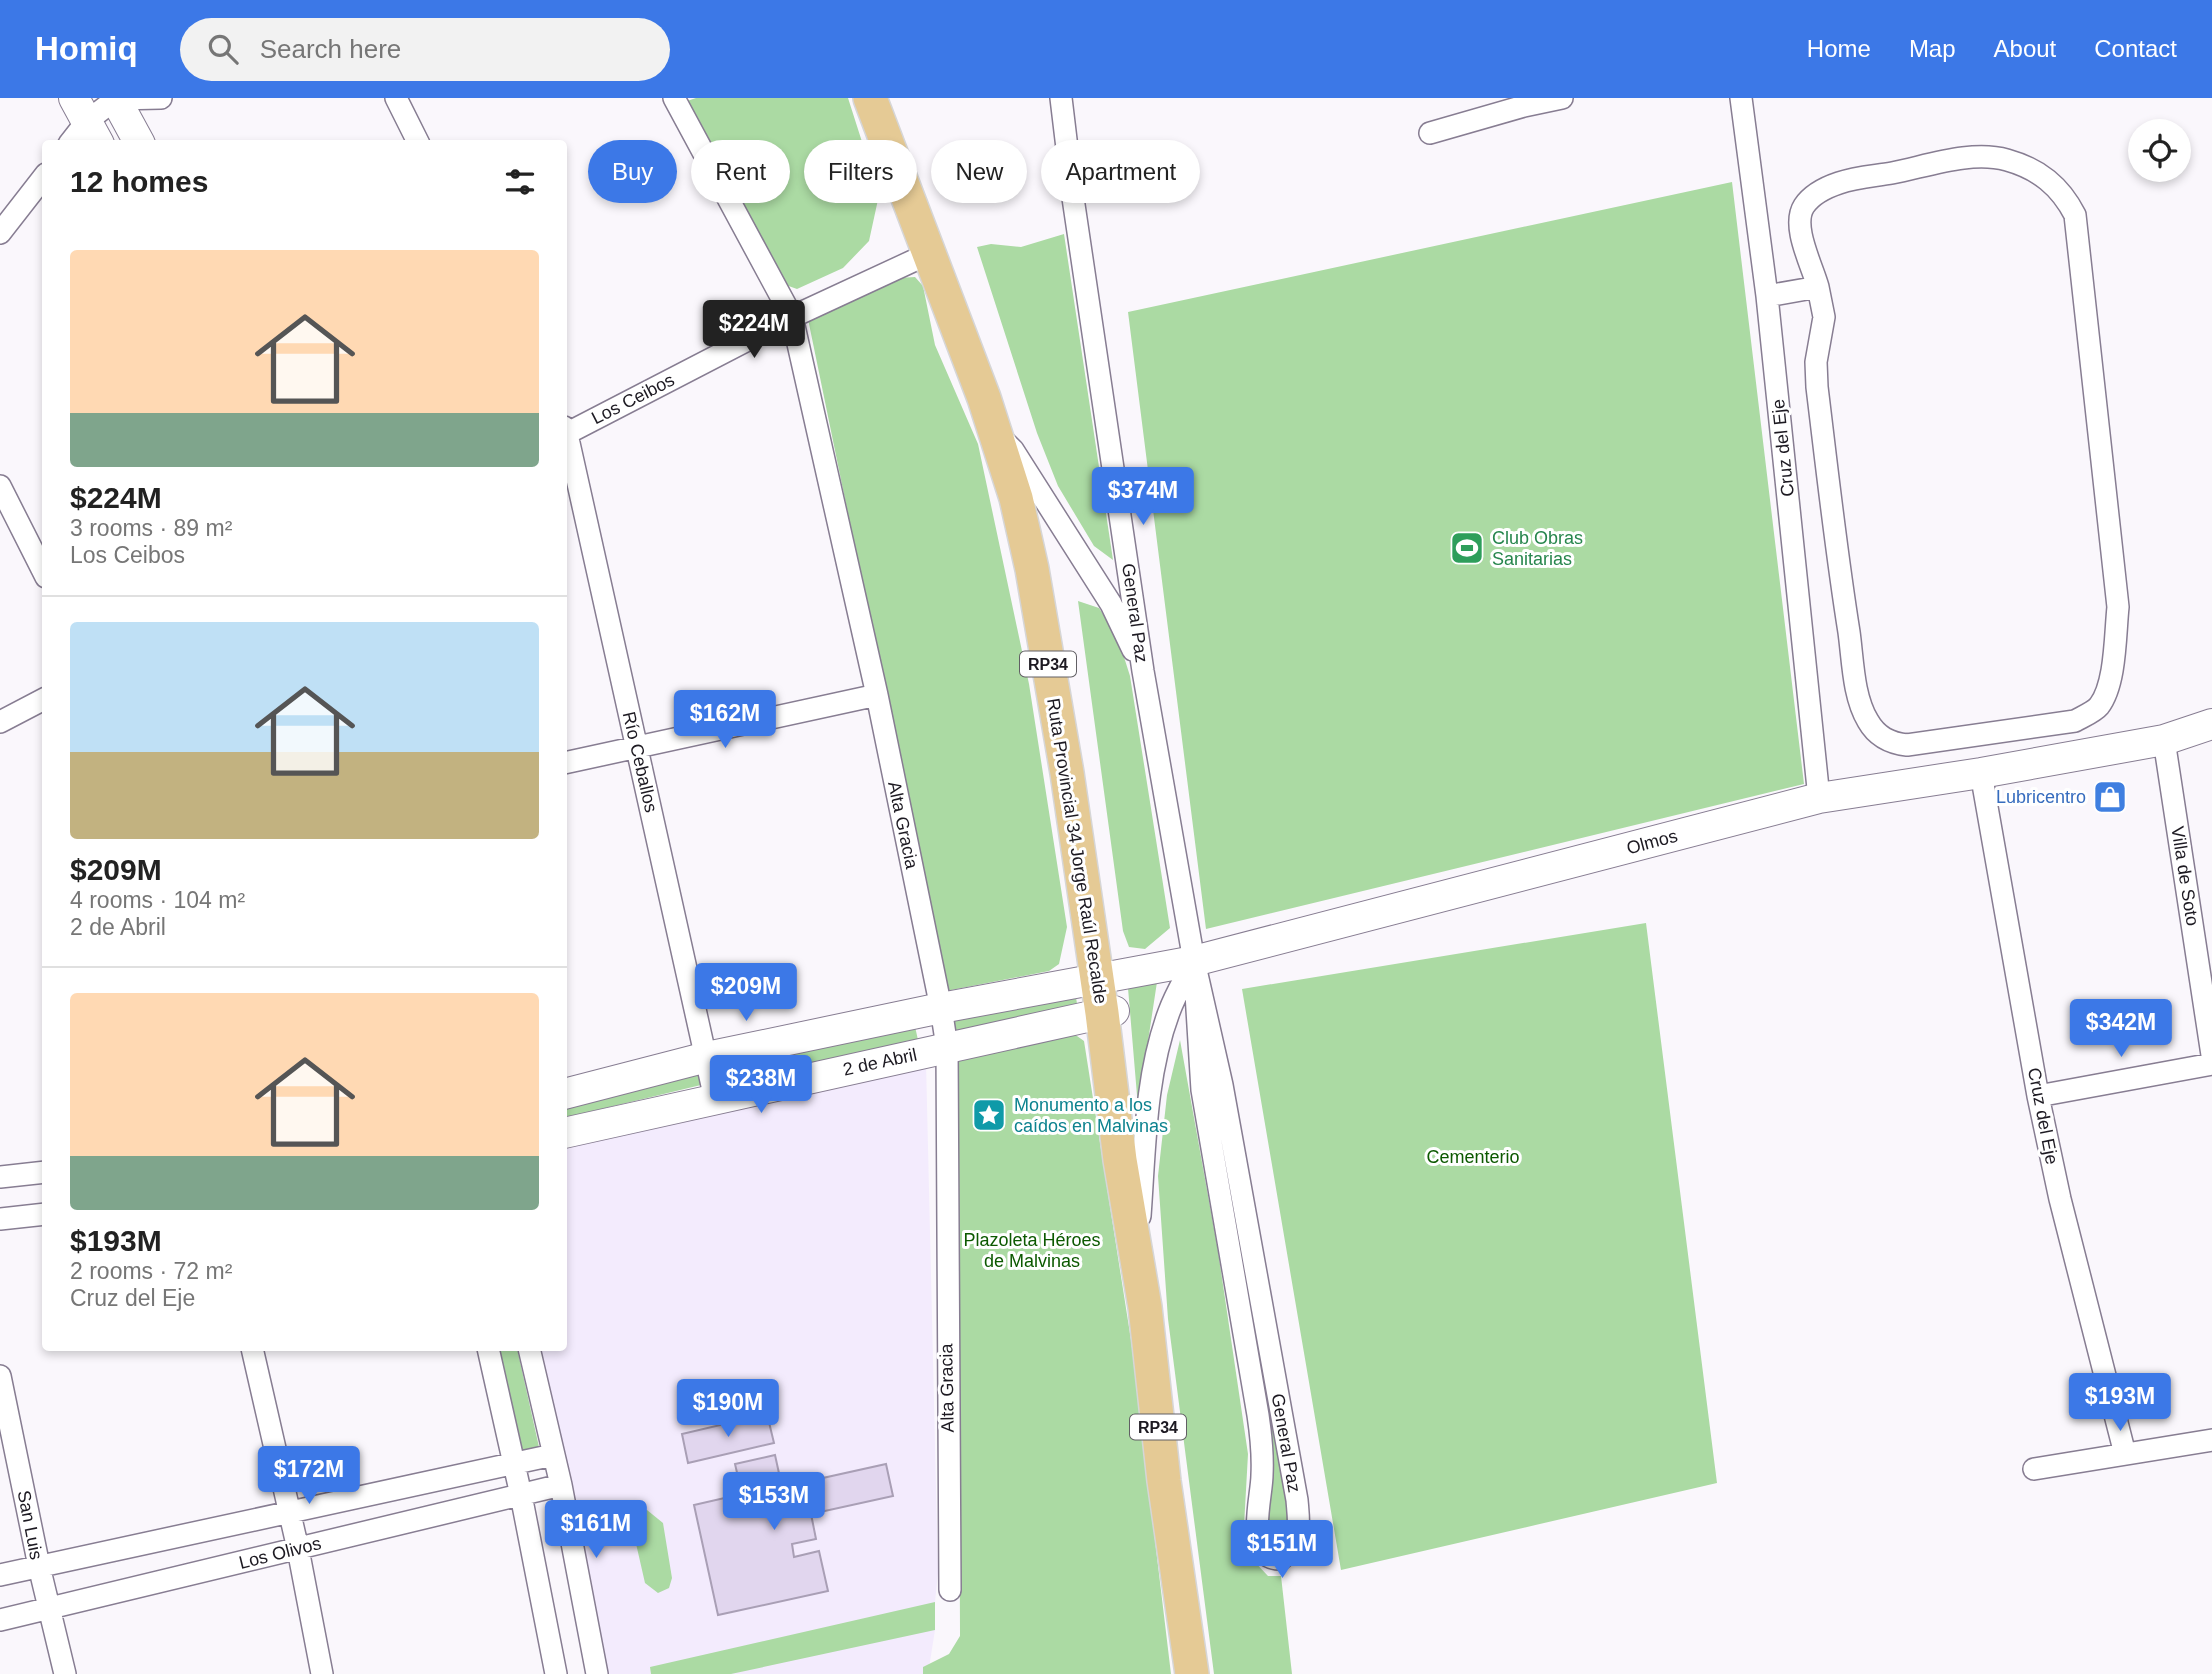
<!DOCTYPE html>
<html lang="en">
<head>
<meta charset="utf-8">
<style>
	body { margin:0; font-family:Helvetica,sans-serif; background:#f2f2f2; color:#222; height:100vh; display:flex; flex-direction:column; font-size:26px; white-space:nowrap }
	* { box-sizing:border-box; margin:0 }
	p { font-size:23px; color:#767676 }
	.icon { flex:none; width:38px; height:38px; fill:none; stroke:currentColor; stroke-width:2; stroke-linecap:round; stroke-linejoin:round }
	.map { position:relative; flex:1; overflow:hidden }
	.panel { position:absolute; left:42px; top:42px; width:525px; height:1211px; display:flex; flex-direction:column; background:#fff; border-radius:7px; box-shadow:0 4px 10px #0003 }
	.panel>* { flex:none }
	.top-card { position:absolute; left:588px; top:42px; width:665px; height:63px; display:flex; gap:14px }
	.fabs { position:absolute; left:2128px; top:21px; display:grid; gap:14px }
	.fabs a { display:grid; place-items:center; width:63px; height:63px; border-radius:50%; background:#fff; box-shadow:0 4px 10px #0003; font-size:35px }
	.price { position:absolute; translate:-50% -60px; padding:0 16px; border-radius:7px; background:#3c78e7; color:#fff; font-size:23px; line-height:46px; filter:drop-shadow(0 2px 4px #0008) }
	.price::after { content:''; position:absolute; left:50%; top:42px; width:21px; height:16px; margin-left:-10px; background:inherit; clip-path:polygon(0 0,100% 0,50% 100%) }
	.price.on { background:#222; color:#fff }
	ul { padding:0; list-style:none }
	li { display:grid; align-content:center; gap:14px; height:371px; padding:0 28px }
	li+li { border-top:2px solid #e0e0e0 }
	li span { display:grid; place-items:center; height:217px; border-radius:7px; color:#555 }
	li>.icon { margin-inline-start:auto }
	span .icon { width:126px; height:126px; fill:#fffc; stroke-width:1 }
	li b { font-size:30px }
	h2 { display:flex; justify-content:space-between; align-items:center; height:84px; padding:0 28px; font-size:30px }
	.chip { padding:0 24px; border-radius:32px; background:#fff; box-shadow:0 4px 10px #0003; font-size:24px; line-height:63px }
	.chip.on { background:#3c78e7; color:#fff }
	header { display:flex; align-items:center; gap:42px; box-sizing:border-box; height:98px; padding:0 35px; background:#3c78e7; color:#fff }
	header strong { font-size:33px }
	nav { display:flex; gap:38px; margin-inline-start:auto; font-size:24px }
	.search { width:490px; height:63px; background:#f2f2f2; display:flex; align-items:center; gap:18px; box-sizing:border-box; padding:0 24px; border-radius:38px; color:#767676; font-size:26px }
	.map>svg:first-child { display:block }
	.built { fill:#f3ebfd }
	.green { fill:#abdaa3 }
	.building { fill:#e1d6ee; stroke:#a99fb5; stroke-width:2 }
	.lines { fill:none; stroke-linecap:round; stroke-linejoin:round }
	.street-casing { stroke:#877d92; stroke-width:24 }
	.secondary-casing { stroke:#877d92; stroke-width:32 }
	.primary-casing { stroke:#d6d6d7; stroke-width:36 }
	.street { stroke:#fff; stroke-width:21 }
	.secondary { stroke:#fff; stroke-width:30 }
	.primary { stroke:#e5ca95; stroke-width:33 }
	.labels { text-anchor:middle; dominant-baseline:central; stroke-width:6; stroke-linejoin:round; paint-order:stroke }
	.shield { fill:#fff; stroke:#615f64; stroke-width:2 }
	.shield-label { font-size:16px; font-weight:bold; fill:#1d1a22 }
	.street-label { font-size:18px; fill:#1d1a22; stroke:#fff }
	.leisure-label { font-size:18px; fill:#27864d; stroke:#fff; text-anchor:start }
	.shop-label { font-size:18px; fill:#366cbe; stroke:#fff; text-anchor:end }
	.culture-label { font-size:18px; fill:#0d838f; stroke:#fff; text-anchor:start }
	.park-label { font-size:18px; fill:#0c5900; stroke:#fff }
</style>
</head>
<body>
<header>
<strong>Homiq</strong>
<div class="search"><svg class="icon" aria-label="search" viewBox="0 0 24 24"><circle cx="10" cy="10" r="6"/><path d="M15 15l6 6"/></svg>Search here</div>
<nav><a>Home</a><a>Map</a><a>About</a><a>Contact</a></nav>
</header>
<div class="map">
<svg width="2212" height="1576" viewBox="0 0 2212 1576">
	<rect width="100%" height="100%" fill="#faf7fc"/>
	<path class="built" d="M926,964L938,1475L935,1504V1532L928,1576H608L537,1250H564V1047Z"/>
	<path class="green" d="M696,0H848L879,97L869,143L843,170L797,191L783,186L687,3Z
		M1732,84L1804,686L1206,831L1128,214Z
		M1064,136L1113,462L1094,448L1058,388L1037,335L977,149L991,146L1021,149Z
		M915,179L923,188L935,247L978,346L1029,586L1067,829L1059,866L1049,873L946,893L808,221L898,180Z
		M1078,503L1099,510L1118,540L1130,578L1170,830L1145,851L1129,849L1123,833Z
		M1646,825L1717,1385L1341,1472L1242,891Z
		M1157,884L1138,1009L1128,890Z
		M1075,893L1078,912L956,934L953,915Z
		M914,924L918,942L721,987L717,969Z
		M1070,933L1084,943L1131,1242L1171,1576H923V1569L949,1556L960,1538L958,964L963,955Z
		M1180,942L1218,1153L1248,1356L1244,1428L1253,1462L1268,1478H1281L1292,1576H1214L1168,1221L1158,1078L1167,997Z
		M698,974L701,987L564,1020V1005Z
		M1232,1070L1292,1416L1288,1447L1278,1450L1266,1444L1224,1071Z
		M498,1250H517L539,1349L521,1353Z
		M647,1412L663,1425L672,1480L669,1490L658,1495L645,1485L629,1415Z
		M935,1504V1532L731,1576H651L650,1569Z"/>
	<path class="building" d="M767,1316L774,1345L688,1365L682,1336Z
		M775,1357L782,1389L886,1366L893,1398L811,1416L816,1441L792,1446L794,1459L819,1453L828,1493L718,1517L694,1407L742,1396L735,1366Z"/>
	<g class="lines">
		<defs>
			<path id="street" d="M396,0L419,46
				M674,0L792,219L877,597L941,910L947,949L950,1492
				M1061,0L1073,100L1143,573L1194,863L1222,987L1297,1402C1299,1426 1303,1445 1281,1461C1243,1462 1262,1400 1262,1377C1263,1357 1261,1337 1258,1317L1202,992L1194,863
				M1741,0L1767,198L1819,700
				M1430,35L1524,8L1562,0
				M69,46L87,23L116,1L161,0
				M0,135L46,76
				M1767,198L1818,189C1812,167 1791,128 1804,108C1812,96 1827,89 1839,85C1856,79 1875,78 1892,75C1928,68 1971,52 2007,62C2039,71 2060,88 2075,117L2118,509C2115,537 2116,586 2099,608C2094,614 2082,619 2075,623L1907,647C1890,645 1877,639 1868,623C1853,598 1853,563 1849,534C1836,453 1827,371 1817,289L1816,264L1824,219L1818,189
				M564,329L567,336L715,1001
				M564,337L792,219L930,155
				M1006,345L1013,352L1111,506L1133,552
				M0,388L46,479
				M0,624L46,600
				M2164,642L2212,957
				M564,665L877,597
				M1981,675L2038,998L2060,1101L2125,1356
				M2038,998L2212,966
				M0,1079L46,1074
				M1140,1118C1145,1050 1145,978 1169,914C1175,897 1185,881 1193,865
				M0,1121L46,1116
				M252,1250L298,1451L322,1576
				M488,1250L521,1397L556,1576
				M529,1250L561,1387L597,1576
				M0,1278L39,1468L65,1576
				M2034,1371L2212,1342
				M0,1477L553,1357
				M0,1522L561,1387"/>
			<path id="secondary" d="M74,0L99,46
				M115,0L140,46
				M564,996L707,959L941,910L1194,863L1819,700L1981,675L2164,642L2212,626
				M564,1035L1114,913"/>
			<path id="primary" d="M870,0L984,300L1016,400L1032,471L1067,675L1102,915L1120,1062L1145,1209L1164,1383L1192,1576"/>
		</defs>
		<use href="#street" class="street-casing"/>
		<use href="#secondary" class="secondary-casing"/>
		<use href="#primary" class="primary-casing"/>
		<use href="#street" class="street"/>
		<use href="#secondary" class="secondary"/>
		<use href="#primary" class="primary"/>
	</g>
	<defs>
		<symbol id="stadium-square" viewBox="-11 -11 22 22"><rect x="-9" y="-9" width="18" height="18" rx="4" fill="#2e9e5b" stroke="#fff"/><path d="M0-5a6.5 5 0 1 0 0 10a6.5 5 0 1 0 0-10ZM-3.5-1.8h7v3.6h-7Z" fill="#fff"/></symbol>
		<symbol id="shop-square" viewBox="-11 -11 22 22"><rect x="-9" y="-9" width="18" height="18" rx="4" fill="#3f7fe0" stroke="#fff"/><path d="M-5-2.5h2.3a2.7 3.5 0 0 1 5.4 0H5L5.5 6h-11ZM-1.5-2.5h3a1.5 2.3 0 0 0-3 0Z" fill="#fff"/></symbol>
		<symbol id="sight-square" viewBox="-11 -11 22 22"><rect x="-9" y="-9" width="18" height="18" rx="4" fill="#0f9aa8" stroke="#fff"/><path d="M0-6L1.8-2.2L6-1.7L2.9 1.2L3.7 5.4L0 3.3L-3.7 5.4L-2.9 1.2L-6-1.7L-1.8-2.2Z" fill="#fff"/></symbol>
	</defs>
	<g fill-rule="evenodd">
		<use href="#stadium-square" x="1448" y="431" width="38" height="38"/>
		<use href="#shop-square" x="2091" y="680" width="38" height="38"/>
		<use href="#sight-square" x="970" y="998" width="38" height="38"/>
	</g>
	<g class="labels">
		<g class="shield">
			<rect x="1020" y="553.5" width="56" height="25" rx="5"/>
			<rect x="1130" y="1316.5" width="56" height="25" rx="5"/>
		</g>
		<g class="shield-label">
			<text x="1048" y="566">RP34</text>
			<text x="1158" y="1329">RP34</text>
		</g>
		<g class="street-label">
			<text transform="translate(633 301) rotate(-27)">Los Ceibos</text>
			<text transform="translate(1783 350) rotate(-96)">Cruz del Eje</text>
			<text transform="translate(1135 515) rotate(82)">General Paz</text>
			<text transform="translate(640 664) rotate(77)">Río Ceballos</text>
			<text transform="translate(903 727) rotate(78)">Alta Gracia</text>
			<text transform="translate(1652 744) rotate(-15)">Olmos</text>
			<text transform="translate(1077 753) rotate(81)">Ruta Provincial 34 Jorge Raúl Recalde</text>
			<text transform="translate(2185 778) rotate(81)">Villa de Soto</text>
			<text transform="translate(880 964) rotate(-12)">2 de Abril</text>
			<text transform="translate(2043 1018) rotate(79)">Cruz del Eje</text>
			<text transform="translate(947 1290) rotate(-91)">Alta Gracia</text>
			<text transform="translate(1286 1345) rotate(80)">General Paz</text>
			<text transform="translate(30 1427) rotate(79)">San Luis</text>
			<text transform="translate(280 1455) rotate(-14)">Los Olivos</text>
		</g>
		<g class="leisure-label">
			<text x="1492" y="440">Club Obras<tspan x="1492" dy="21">Sanitarias</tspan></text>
		</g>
		<g class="shop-label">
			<text x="2086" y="699">Lubricentro</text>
		</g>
		<g class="culture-label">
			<text x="1014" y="1007">Monumento a los<tspan x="1014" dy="21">caídos en Malvinas</tspan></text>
		</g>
		<g class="park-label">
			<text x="1473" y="1059">Cementerio</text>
			<text x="1032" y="1142">Plazoleta Héroes<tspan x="1032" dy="21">de Malvinas</tspan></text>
		</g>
	</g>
</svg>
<div class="fabs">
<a><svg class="icon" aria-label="locate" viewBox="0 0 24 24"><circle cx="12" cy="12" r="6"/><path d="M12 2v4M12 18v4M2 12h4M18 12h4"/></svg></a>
</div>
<b class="price on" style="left:754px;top:262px">$224M</b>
<b class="price" style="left:1143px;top:429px">$374M</b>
<b class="price" style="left:725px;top:652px">$162M</b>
<b class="price" style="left:746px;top:925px">$209M</b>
<b class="price" style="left:2121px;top:961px">$342M</b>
<b class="price" style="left:761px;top:1017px">$238M</b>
<b class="price" style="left:2120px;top:1335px">$193M</b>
<b class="price" style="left:728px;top:1341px">$190M</b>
<b class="price" style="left:309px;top:1408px">$172M</b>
<b class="price" style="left:774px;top:1434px">$153M</b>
<b class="price" style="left:596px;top:1462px">$161M</b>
<b class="price" style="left:1282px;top:1482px">$151M</b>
<div class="top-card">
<a class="chip on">Buy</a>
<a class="chip">Rent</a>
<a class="chip">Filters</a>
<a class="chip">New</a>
<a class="chip">Apartment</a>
</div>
<section class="panel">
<h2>12 homes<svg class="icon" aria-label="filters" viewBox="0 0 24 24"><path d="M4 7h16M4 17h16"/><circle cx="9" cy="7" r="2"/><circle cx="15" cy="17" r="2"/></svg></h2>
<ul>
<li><span style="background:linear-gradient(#ffd9b3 75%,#7fa58c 0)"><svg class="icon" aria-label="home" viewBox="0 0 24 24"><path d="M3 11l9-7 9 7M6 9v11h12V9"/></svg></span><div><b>$224M</b><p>3 rooms · 89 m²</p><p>Los Ceibos</p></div></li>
<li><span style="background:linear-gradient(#bfe0f5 60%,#c2b280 0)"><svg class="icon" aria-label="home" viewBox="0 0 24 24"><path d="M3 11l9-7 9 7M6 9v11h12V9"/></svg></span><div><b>$209M</b><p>4 rooms · 104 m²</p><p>2 de Abril</p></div></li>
<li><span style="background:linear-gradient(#ffd9b3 75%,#7fa58c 0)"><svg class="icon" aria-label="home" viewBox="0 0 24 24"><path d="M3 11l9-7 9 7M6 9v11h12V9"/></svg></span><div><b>$193M</b><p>2 rooms · 72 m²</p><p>Cruz del Eje</p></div></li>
</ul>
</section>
</div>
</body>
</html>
